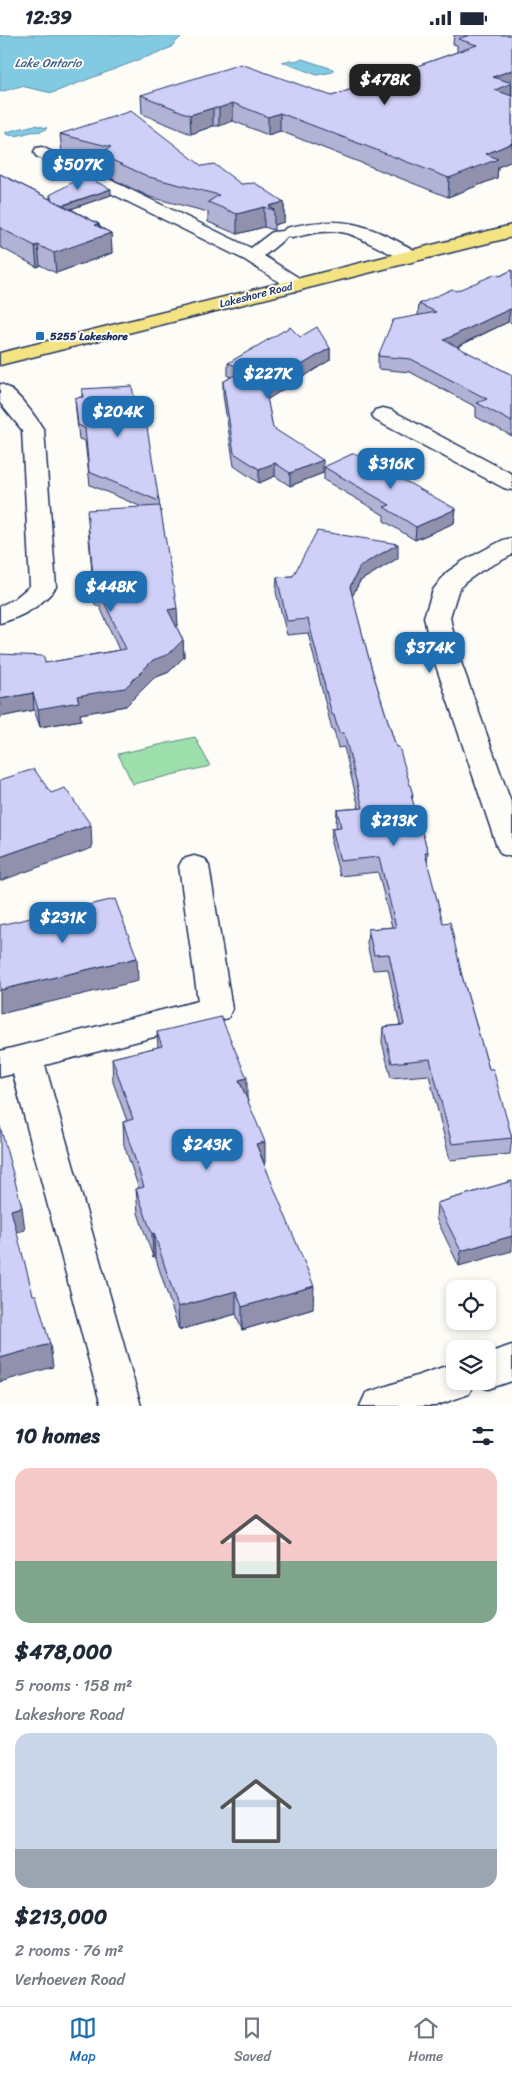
<!DOCTYPE html>
<html lang="en">
<head>
<meta charset="utf-8">
<style>
	body { margin:0; font-family:Sriracha,sans-serif; background:#f6f6f7; color:#1f2937; height:100vh; display:flex; flex-direction:column; font-size:19px; white-space:nowrap }
	* { box-sizing:border-box; margin:0 }
	p { font-size:16px; color:#747a83 }
	.icon { flex:none; width:28px; height:28px; fill:none; stroke:currentColor; stroke-width:2; stroke-linecap:round; stroke-linejoin:round }
	.map { position:relative; height:1371px; overflow:hidden }
	.details { display:flex; flex-direction:column; background:#fff; flex:1 }
	.details>* { flex:none }
	.fabs { position:absolute; left:446px; top:1245px; display:grid; gap:10px }
	.fabs a { display:grid; place-items:center; width:50px; height:50px; border-radius:10px; background:#fff; box-shadow:0 2px 8px #0003; font-size:25px }
	.price { position:absolute; translate:-50% -42px; padding:0 11px; border-radius:10px; background:#1f6fb2; color:#fff; font-size:16px; line-height:32px; filter:drop-shadow(0 1px 2px #0008) }
	.price::after { content:''; position:absolute; left:50%; top:30px; width:15px; height:11px; margin-left:-8px; background:inherit; clip-path:polygon(0 0,100% 0,50% 100%) }
	.price.selected { background:#222; color:#fff }
	ul { padding:0; list-style:none }
	li { display:grid; align-content:center; gap:10px; height:265px; padding:0 15px }
	li span { display:grid; place-items:center; height:155px; border-radius:15px; color:#555 }
	li>.icon { margin-inline-start:auto }
	span .icon { width:90px; height:90px; fill:#fffc; stroke-width:1 }
	li b { font-size:21px }
	h2 { display:flex; justify-content:space-between; align-items:center; height:60px; padding:0 15px; font-size:21px }
	.status { display:flex; justify-content:space-between; align-items:center; height:35px; padding:0 25px; background:#fff; direction:ltr }
	.status svg { height:14px; fill:currentColor }
	.menu { display:flex; justify-content:space-around; align-items:center; height:70px; border-top:1px solid #e0e1e3; background:#fff; font-size:14px; color:#747a83 }
	.menu a { display:grid; justify-items:center; gap:2px }
	.menu .selected { color:#1f6fb2 }
	.map>svg:first-child { display:block }
	.green { fill:#9de0ab; stroke:#5c8884 }
	.water { fill:#81cae2; stroke:#588cad }
	.lines { fill:none; stroke-linecap:round; stroke-linejoin:round }
	.minor-casing { stroke:#1b2f5e; stroke-width:3 }
	.major-casing { stroke:#1b2f5e; stroke-width:3 }
	.minor { fill:#fdfcf7; fill-rule:evenodd }
	.major { fill:#f4e382; fill-rule:evenodd }
	.wall { fill:#b2b2d5; stroke:#1b2f5e }
	.shaded-wall { fill:#9191ae; stroke:#1b2f5e }
	.building { fill:#cfcff8; stroke:#1b2f5e }
	.poi-dot { fill:#1f6fb2; stroke:#fdfcf7; stroke-width:2 }
	.labels { text-anchor:middle; dominant-baseline:central; stroke-width:4; stroke-linejoin:round; paint-order:stroke }
	.far-street-label { font-size:11px; fill:#1b2f5e; stroke:#fdfcf7 }
	.far-poi-label { font-size:11px; font-weight:bold; fill:#1b2f5e; stroke:#fdfcf7; text-anchor:start }
	.far-water-label { font-size:12px; font-style:italic; fill:#3a5e86; stroke:#fdfcf7 }
</style>
</head>
<body>
<div class="status"><b>12:39</b><svg viewBox="0 0 49 12"><path d="M0 12V9h3v3zM5 12V6h3v6zM10 12V3h3v9zM15 12V0h3v12zM26 1h20v11H26zM47 4h2v5h-2z"/></svg></div>
<div class="map">
<svg width="512" height="1371" viewBox="0 0 512 1371">
	<rect width="100%" height="100%" fill="#fdfcf7"/>
	<filter id="ink" filterUnits="userSpaceOnUse"><feTurbulence type="fractalNoise" baseFrequency=".02" numOctaves="2"/><feDisplacementMap in="SourceGraphic" scale="10" xChannelSelector="R" yChannelSelector="G"/><feConvolveMatrix kernelMatrix="1 2 1 2 8 2 1 2 1" color-interpolation-filters="sRGB"/></filter>
	<g filter="url(#ink)">
		<path class="green" d="M195,702L210,731L133,749L118,719Z"/>
		<path class="water" d="M0,0H183L170,13L52,58L21,51L0,57Z
			M302,24L333,34V37L317,40L282,27L290,25L294,26Z
			M35,90L47,93C42,98 38,96 31,97C22,99 16,103 6,99V97Z"/>
		<g class="lines">
			<defs>
				<path id="minor" d="M42,112L251,213L272,197L283,196L286,193C343,179 367,189 418,217L420,221L418,225C401,229 366,203 346,198C327,194 310,199 292,203L288,201L264,221L304,246L307,250L304,254L297,256L290,254L245,225L36,121L34,117L36,113Z
					M0,349C15,352 35,381 44,395L56,552C42,571 22,582 0,588V571L14,564L30,551L22,395L0,368Z
					M383,373L391,375L512,439V455L504,453L375,385L372,380L375,375Z
					M512,503V520L481,536L464,548L458,556L450,582L457,616L512,770V822L501,819L497,812L431,616L424,582L433,555L446,538L463,526L503,505Z
					M194,821L205,824L209,831L232,974L228,983L45,1030L141,1371H101L13,1039L0,1042V1016L198,966L179,831L183,824Z
					M512,1310V1346L488,1354L474,1348L469,1359L435,1371H360L366,1358L455,1328V1346H488V1318Z"/>
				<path id="major" d="M512,190V202L0,330V318Z"/>
			</defs>
			<use href="#minor" class="minor-casing"/>
			<use href="#major" class="major-casing"/>
			<use href="#minor" class="minor"/>
			<use href="#major" class="major"/>
		</g>
		<path class="wall" d="M454,0H512V126L498,132L497,143L448,162L280,96L268,100L233,86L219,91H213L191,99L142,79L141,60L332,61L457,17V10L453,9Z
			M60,99L202,131L241,149L284,167V187L274,190V195L264,192L237,199L208,187V177L150,162L100,138V128L62,118Z
			M0,139L50,164V160H111L71,174L99,189L100,192L111,198L112,218L56,238L40,230L37,232L0,212Z
			M512,235V288L508,287L457,312L512,340V401L476,382V372L410,337L378,334V321L418,280L419,269L500,241Z
			M300,302L330,313V325L267,364L273,393L323,438L290,451L275,441L259,448L234,431L223,360V347L231,342L228,341V328Z
			M82,354L135,368L159,466L178,591H176L183,605L184,622L169,637L154,643L126,671L80,679L81,685L40,692L34,675L0,682L45,628L119,615L100,572L95,570L88,492L142,472L90,450L85,406L79,404L76,376L75,363L82,362Z
			M324,432L456,474L454,488L415,505L384,486V480L324,445Z
			M398,523L360,546L352,561L372,635L396,712L413,760L412,766L428,817L427,828L443,888L462,941L489,1034L512,1102L510,1119L450,1125L429,1040L391,1043L382,1007L383,992L400,990L388,934L373,935L367,909L368,894L392,892L378,837L340,841L331,808L332,793H337L336,790L337,775L359,773L344,712L338,713L334,695H332L308,598L287,600L276,557L277,542L293,541Z
			M157,997L247,1063L265,1130L313,1274L242,1295L236,1279L179,1295L155,1221L153,1222L138,1178L136,1154H139L124,1110L123,1087L127,1086L113,1047L112,1023L158,1012Z
			M512,1146L459,1231L436,1183L437,1168Z"/>
		<path class="shaded-wall" d="M512,35L511,66L494,73L493,42Z
			M233,68V86L219,91V73Z
			M213,73V91L191,99L190,80Z
			M280,78V96L268,100V82Z
			M512,108V126L498,132L497,143L448,162L449,143L486,119Z
			M111,154V160L56,179V173Z
			M284,167V187L274,190V175L269,171Z
			M264,172V192L237,199V179Z
			M99,189L100,202L111,198L112,218L56,238L54,218L95,190Z
			M38,210L40,230L37,232L35,211Z
			M510,274L508,287L443,318L444,305Z
			M330,313V325L265,366V352Z
			M323,425V438L290,451V438Z
			M275,428V441L259,448V434Z
			M456,474L454,488L415,505L416,492Z
			M398,509V523L360,546L350,566V552L360,531Z
			M177,573L178,591L169,592L168,575Z
			M183,605L184,622L169,637L154,643L126,671L80,679L81,685L40,692L38,674L77,661L153,625Z
			M33,658L34,675L0,682V664Z
			M91,790L92,813L0,846V822Z
			M137,923L138,946L0,979V955Z
			M247,1043V1066L239,1045Z
			M265,1107V1130L256,1109Z
			M22,1172L25,1195L14,1198L11,1175Z
			M154,1198L155,1221L153,1222L152,1199Z
			M512,1201V1216L459,1231L461,1216Z
			M314,1251L313,1274L242,1295V1272Z
			M236,1256V1279L179,1295L178,1272Z
			M50,1309L53,1332L0,1347V1323Z"/>
		<path class="building" d="M470,0H512V35L493,42L512,48L495,55L512,61V108L486,119L498,124L449,143L280,78L268,82L233,68L219,73H213L190,80L141,60L241,29L332,61L477,10L458,4Z
			M131,76L202,131L214,129L241,149L255,148L284,167L269,171L274,175L264,172L237,179L208,167L219,160L149,142L99,119L111,112L60,99Z
			M0,139L99,189L95,190L111,198L54,218L38,210L35,211L0,193Z
			M84,141L111,154L63,170L52,165L50,160Z
			M512,235V275L510,274L444,305L512,340V387L477,368L487,364L411,324L378,321L393,285L436,277L419,269L452,254L456,256L496,239L500,241Z
			M290,292L300,302L317,292L330,313L265,352L273,393L323,425L290,438L275,428L259,434L234,418L223,347L244,334L228,328Z
			M132,351L135,368H143L159,466L89,437L85,393L78,390L75,363L83,362L82,354Z
			M354,418L456,474L416,492L384,472L390,470L324,432Z
			M160,471L177,573L168,575L183,605L169,619L153,625L125,653L77,661L79,667L38,674L33,658L0,664V619L44,621L45,628L126,614L99,555L94,552L87,475Z
			M317,496L398,509L360,531L350,552L372,635L396,712H399L413,760H411L428,817L425,818L443,888L450,887L462,941L489,1034H493L512,1103L452,1109L430,1024L392,1028L383,992L404,990L389,919L374,920L368,894L396,892L379,822L340,826L332,793L341,792L337,775L363,773L344,698H339L334,680H332L308,584L287,586L277,542L293,541Z
			M34,734L51,758L65,753L91,790L0,822V745Z
			M115,864L137,923L0,955V890Z
			M221,982L247,1043L239,1045L265,1107L256,1109L314,1251L242,1272L236,1256L178,1272L154,1198L152,1199L136,1154L144,1152L123,1087L133,1084L112,1023L162,1011L157,997Z
			M0,1091L22,1172L11,1175L33,1260H36L50,1309L0,1323Z
			M512,1146V1201L461,1216L437,1168Z"/>
	</g>
	<rect class="poi-dot" x="35" y="296" width="10" height="10" rx="2.5"/>
	<g class="labels">
		<g class="far-street-label">
			<text transform="translate(256 260) rotate(-14)">Lakeshore Road</text>
		</g>
		<g class="far-poi-label">
			<text x="50" y="301">5255 Lakeshore</text>
		</g>
		<g class="far-water-label">
			<text x="48" y="28">Lake Ontario</text>
		</g>
	</g>
</svg>
<div class="fabs">
<a><svg class="icon" aria-label="locate" viewBox="0 0 24 24"><circle cx="12" cy="12" r="6"/><path d="M12 2v4M12 18v4M2 12h4M18 12h4"/></svg></a>
<a><svg class="icon" aria-label="layers" viewBox="0 0 24 24"><path d="M12 4l9 5-9 5-9-5zM3 14l9 5 9-5"/></svg></a>
</div>
<b class="price selected" style="left:385px;top:71px">$478K</b>
<b class="price" style="left:78px;top:156px">$507K</b>
<b class="price" style="left:268px;top:365px">$227K</b>
<b class="price" style="left:118px;top:403px">$204K</b>
<b class="price" style="left:391px;top:455px">$316K</b>
<b class="price" style="left:111px;top:578px">$448K</b>
<b class="price" style="left:430px;top:639px">$374K</b>
<b class="price" style="left:394px;top:812px">$213K</b>
<b class="price" style="left:63px;top:909px">$231K</b>
<b class="price" style="left:207px;top:1136px">$243K</b>
</div>
<section class="details">
<h2>10 homes<svg class="icon" aria-label="filters" viewBox="0 0 24 24"><path d="M4 7h16M4 17h16"/><circle cx="9" cy="7" r="2"/><circle cx="15" cy="17" r="2"/></svg></h2>
<ul>
<li><span style="background:linear-gradient(#f6c9c9 60%,#7fa58c 0)"><svg class="icon" aria-label="home" viewBox="0 0 24 24"><path d="M3 11l9-7 9 7M6 9v11h12V9"/></svg></span><div><b>$478,000</b><p>5 rooms · 158 m²</p><p>Lakeshore Road</p></div></li>
<li><span style="background:linear-gradient(#c9d6e8 75%,#9aa5b1 0)"><svg class="icon" aria-label="home" viewBox="0 0 24 24"><path d="M3 11l9-7 9 7M6 9v11h12V9"/></svg></span><div><b>$213,000</b><p>2 rooms · 76 m²</p><p>Verhoeven Road</p></div></li>
</ul>
</section>
<nav class="menu">
<a class="selected"><svg class="icon" aria-label="map" viewBox="0 0 24 24"><path d="M3 6l6-2 6 2 6-2v14l-6 2-6-2-6 2zM9 4v14M15 6v14"/></svg>Map</a>
<a><svg class="icon" aria-label="saved" viewBox="0 0 24 24"><path d="M7 4h10v16l-5-4-5 4z"/></svg>Saved</a>
<a><svg class="icon" aria-label="home" viewBox="0 0 24 24"><path d="M3 11l9-7 9 7M6 9v11h12V9"/></svg>Home</a>
</nav>
</body>
</html>
